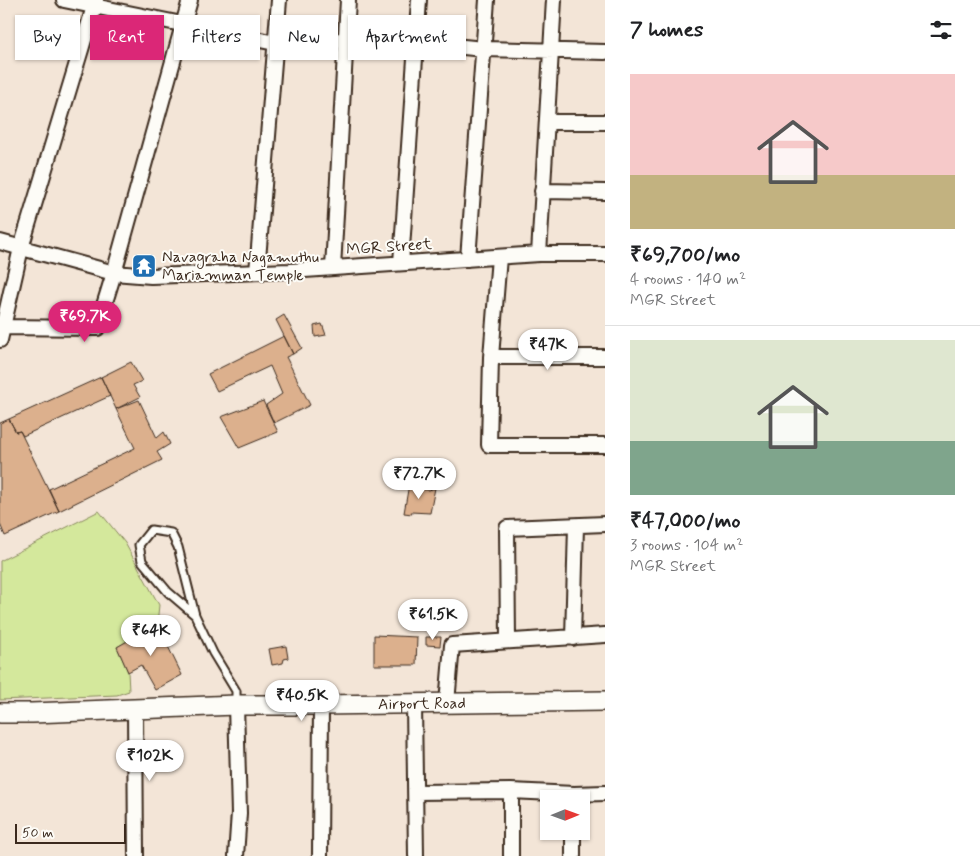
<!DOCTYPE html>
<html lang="en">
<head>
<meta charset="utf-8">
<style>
	body { margin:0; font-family:Mynerve,sans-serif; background:#f6f6f6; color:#202124; height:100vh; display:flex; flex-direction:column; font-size:19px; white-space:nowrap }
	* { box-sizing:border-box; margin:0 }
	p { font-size:16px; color:#757577 }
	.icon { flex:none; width:28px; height:28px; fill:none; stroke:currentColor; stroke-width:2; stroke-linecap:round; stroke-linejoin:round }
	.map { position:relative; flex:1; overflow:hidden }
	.details { display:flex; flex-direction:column; background:#fff; width:375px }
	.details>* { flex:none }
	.top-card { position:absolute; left:15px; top:15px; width:475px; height:45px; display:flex; gap:10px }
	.needle { width:32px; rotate:89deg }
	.fabs { position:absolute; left:540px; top:790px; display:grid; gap:10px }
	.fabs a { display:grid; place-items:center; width:50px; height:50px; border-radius:0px; background:#fff; box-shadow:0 1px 4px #0004; font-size:25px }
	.scale { position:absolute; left:15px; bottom:12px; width:111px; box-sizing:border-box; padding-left:5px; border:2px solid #3b2a1e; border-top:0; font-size:14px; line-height:18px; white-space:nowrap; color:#3b2a1e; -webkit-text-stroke:4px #fdfcf7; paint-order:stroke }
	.price { position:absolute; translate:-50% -42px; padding:0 11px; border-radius:18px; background:#fff; color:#222; font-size:16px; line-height:32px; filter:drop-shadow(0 1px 2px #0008) }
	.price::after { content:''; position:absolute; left:50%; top:30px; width:15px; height:11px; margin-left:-8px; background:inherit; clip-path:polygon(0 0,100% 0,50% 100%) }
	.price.active { background:#db2777; color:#fff }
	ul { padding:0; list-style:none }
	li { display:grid; align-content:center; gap:10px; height:265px; padding:0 25px }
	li+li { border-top:1px solid #e0e0e0 }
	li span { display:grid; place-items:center; height:155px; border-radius:0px; color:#555 }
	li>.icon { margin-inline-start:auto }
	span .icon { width:90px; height:90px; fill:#fffc; stroke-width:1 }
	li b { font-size:21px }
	h2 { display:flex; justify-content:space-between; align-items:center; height:60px; padding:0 25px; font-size:21px }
	.pill { padding:0 18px; border-radius:0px; background:#fff; box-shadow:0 1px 4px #0004; font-size:18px; line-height:45px }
	.pill.active { background:#db2777; color:#fff }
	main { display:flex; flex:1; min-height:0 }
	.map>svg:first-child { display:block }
	.green { fill:#d4e89c; stroke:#88895d }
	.building { fill:#dcb08d; stroke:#3b2a1e }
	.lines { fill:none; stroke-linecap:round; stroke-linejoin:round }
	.lane-casing { stroke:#3b2a1e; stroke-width:11 }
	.street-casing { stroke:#3b2a1e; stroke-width:18 }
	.secondary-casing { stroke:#3b2a1e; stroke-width:22 }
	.lane { stroke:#fdfcf7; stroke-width:7 }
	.street { stroke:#fdfcf7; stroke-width:14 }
	.secondary { stroke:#fdfcf7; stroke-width:19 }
	.labels { text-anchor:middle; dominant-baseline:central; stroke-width:4; stroke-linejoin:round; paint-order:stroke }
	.street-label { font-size:16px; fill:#3b2a1e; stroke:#fdfcf7 }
	.poi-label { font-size:16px; fill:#3b2a1e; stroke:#fdfcf7; text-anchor:start }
</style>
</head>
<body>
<main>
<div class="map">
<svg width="605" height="856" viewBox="0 0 605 856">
	<rect width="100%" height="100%" fill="#f3e5d7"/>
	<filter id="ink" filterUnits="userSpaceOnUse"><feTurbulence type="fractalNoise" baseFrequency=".02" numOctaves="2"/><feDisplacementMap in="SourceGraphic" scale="10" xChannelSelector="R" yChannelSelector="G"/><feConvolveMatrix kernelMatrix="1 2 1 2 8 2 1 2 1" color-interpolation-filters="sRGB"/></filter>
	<g filter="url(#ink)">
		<path class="green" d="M99,511L125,543L159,605L157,624L117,647L128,672L129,691L117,695L0,700V561Z"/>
		<path class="building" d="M284,315L302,348L293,354L276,320Z
			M322,324L326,335L315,337L314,326Z
			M284,336L293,354L286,357L310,405L274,423L266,405L282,394L270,366L217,391L208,374Z
			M131,362L142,381L133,385L140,397L116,409L101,377Z
			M101,377L110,396L23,436L20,431L16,432L9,419Z
			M139,400L157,438L164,432L170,444L157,452L162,460L59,511L49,489L135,448L116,409Z
			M263,401L278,432L239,448L221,417Z
			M9,419L16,432L20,431L59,511L5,536L0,524V423Z
			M409,484L415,485V488L429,490L435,488L430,513L411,512L412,514L404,513Z
			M157,624L182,675L155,690L141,665L128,672L117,647Z
			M374,635L417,637L416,665H374Z
			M426,637H441L440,646L426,645Z
			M286,646L288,658L284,659L283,663L272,665L269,649Z"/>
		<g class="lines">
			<defs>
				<path id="lane" d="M195,615L168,592L142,561L139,545L151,530L171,533L178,547L195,615L213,653L236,691V705"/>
				<path id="street" d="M64,0L275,43L345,40L416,42L483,49L605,52
					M547,122H605
					M542,191L605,192
					M0,242L114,273L151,276L290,271L539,254H605
					M539,254L554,0
					M499,257L491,357L489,445H605
					M468,259L487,0
					M401,263L419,0
					M333,268L348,0
					M257,272L279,0
					M0,327L97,328L114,273L190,0
					M0,340L21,248L96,0
					M491,357H605
					M573,638L576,526
					M508,640L507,528L605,524
					M447,703L452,645L605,635
					M414,704L416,856
					M135,708L136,856
					M511,791V856
					M416,792L511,791L574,794L605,793
					M236,856L239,813L236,705
					M320,856L321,705
					M573,856V831"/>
				<g id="secondary">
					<path id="s1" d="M0,713H32L236,705H321L605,701"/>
				</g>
			</defs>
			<use href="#lane" class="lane-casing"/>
			<use href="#street" class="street-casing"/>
			<use href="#secondary" class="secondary-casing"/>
			<use href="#lane" class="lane"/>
			<use href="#street" class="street"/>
			<use href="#secondary" class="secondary"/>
		</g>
	</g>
	<defs>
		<symbol id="temple-square" viewBox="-11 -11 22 22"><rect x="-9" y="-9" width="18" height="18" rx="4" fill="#1f6fb2" stroke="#fdfcf7"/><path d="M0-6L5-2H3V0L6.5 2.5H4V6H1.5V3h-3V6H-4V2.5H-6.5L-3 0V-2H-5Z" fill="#fff"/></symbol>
	</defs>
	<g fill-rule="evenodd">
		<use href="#temple-square" x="130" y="252" width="28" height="28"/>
	</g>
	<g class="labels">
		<g class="street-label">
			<text transform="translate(389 247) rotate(-4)">MGR Street</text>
			<text stroke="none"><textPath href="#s1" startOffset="422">Airport Road</textPath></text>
		</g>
		<g class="poi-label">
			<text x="162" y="257">Navagraha Nagamuthu<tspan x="162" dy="18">Mariamman Temple</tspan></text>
		</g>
	</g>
</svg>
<div class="fabs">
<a><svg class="needle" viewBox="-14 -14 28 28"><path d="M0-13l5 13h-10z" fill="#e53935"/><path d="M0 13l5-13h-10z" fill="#757577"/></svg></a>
</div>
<div class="scale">50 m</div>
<b class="price active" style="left:85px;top:343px">₹69.7K</b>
<b class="price" style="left:548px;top:371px">₹47K</b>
<b class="price" style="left:419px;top:500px">₹72.7K</b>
<b class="price" style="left:433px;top:641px">₹61.5K</b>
<b class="price" style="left:151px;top:657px">₹64K</b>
<b class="price" style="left:302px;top:722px">₹40.5K</b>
<b class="price" style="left:150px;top:782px">₹102K</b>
<div class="top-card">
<a class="pill">Buy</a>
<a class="pill active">Rent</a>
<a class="pill">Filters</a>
<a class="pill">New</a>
<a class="pill">Apartment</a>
</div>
</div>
<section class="details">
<h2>7 homes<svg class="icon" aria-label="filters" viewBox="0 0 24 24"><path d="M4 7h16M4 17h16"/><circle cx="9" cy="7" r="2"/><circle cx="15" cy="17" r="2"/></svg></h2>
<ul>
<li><span style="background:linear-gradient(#f6c9c9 65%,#c2b280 0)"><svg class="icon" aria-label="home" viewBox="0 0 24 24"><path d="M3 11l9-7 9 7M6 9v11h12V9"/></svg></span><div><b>₹69,700/mo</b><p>4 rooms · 140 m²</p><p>MGR Street</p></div></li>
<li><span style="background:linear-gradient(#dfe7d0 65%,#7fa58c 0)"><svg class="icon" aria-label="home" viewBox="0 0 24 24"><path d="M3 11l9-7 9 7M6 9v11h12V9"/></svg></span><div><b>₹47,000/mo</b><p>3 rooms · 104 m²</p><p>MGR Street</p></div></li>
</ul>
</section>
</main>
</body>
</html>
